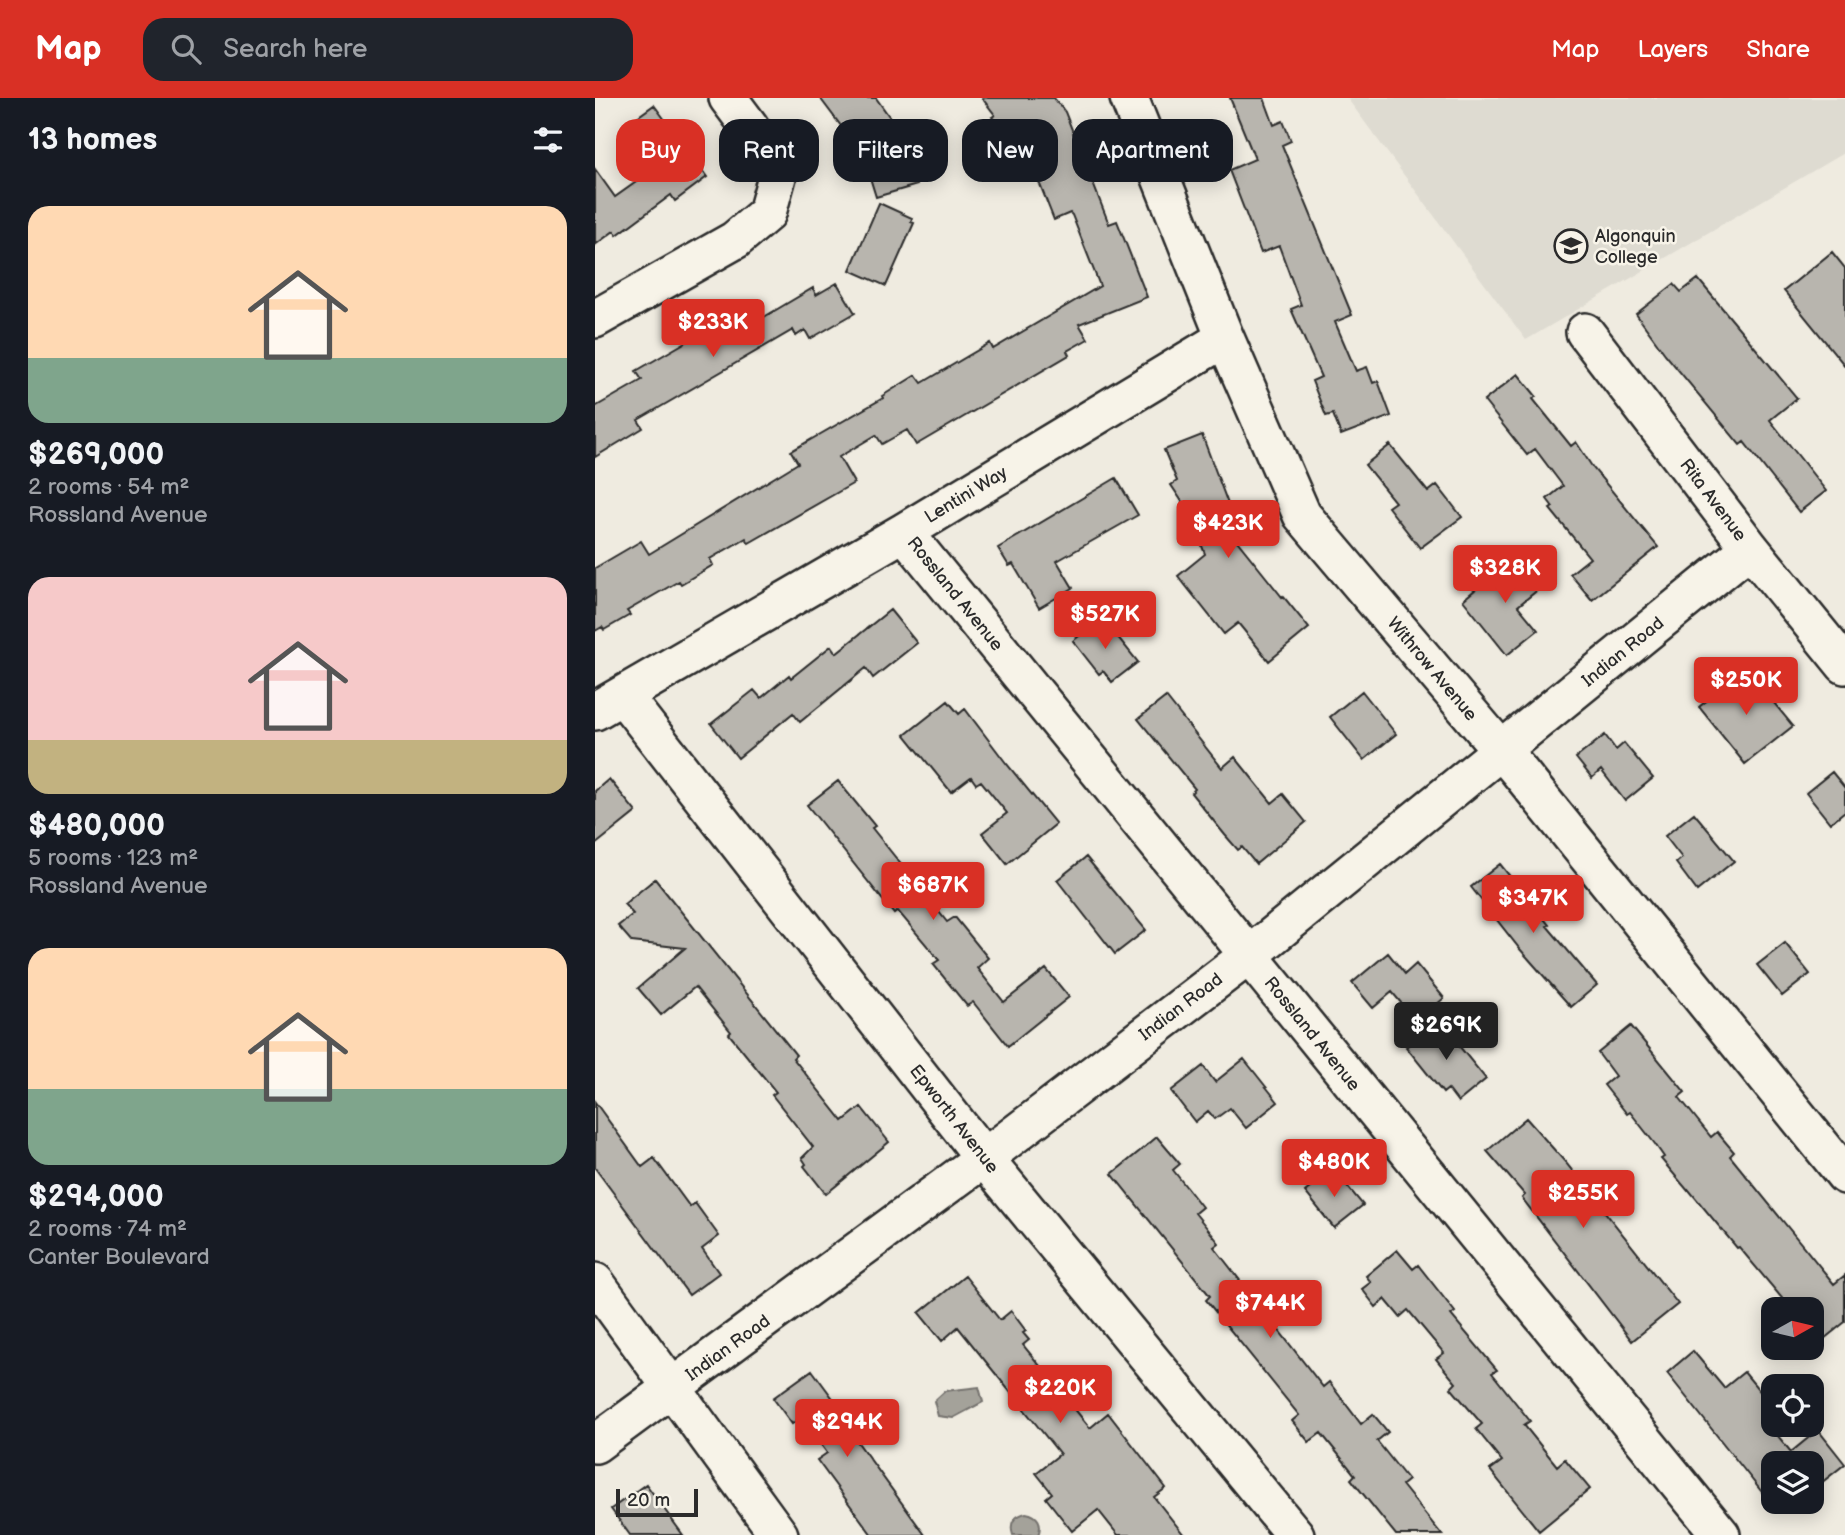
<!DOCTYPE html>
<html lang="en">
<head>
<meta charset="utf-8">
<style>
	body { margin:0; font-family:"Balsamiq Sans",sans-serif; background:#20242c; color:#f1f3f6; height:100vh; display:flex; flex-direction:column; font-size:26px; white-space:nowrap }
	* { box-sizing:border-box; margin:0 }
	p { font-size:23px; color:#9ea1a6 }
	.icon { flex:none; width:38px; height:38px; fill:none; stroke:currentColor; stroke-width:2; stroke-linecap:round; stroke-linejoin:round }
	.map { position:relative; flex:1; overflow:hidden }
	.panel { display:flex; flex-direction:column; background:#171b24; width:595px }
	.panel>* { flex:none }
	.banner { position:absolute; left:21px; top:21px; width:665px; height:63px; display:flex; gap:14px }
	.needle { width:46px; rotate:82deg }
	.fabs { position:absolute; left:1166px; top:1199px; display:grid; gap:14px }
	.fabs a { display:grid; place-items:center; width:63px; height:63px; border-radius:14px; background:#171b24; box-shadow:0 4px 18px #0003; font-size:35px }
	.scale { position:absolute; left:21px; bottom:18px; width:82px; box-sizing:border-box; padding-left:7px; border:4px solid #2b2b2b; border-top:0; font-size:19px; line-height:24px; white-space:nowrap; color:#2b2b2b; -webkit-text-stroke:5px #f7f3e8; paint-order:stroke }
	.price { position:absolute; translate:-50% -60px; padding:0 16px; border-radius:7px; background:#d93025; color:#fff; font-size:23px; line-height:46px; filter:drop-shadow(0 2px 4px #0008) }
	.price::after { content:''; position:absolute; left:50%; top:42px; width:21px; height:16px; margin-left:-10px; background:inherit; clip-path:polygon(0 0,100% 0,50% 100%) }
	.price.selected { background:#222; color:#fff }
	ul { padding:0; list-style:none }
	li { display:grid; align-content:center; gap:14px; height:371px; padding:0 28px }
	li span { display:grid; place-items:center; height:217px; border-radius:21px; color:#555 }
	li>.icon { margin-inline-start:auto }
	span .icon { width:126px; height:126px; fill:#fffc; stroke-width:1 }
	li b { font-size:30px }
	h2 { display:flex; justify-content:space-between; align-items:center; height:84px; padding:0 28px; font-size:30px }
	.tag { padding:0 24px; border-radius:21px; background:#171b24; box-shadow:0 4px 18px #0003; font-size:24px; line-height:63px }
	.tag.selected { background:#d93025; color:#fff }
	header { display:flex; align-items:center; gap:42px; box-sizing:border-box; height:98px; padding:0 35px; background:#d93025; color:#fff }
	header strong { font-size:33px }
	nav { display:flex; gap:38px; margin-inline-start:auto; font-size:24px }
	.search { width:490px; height:63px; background:#20242c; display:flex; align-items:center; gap:18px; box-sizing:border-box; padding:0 24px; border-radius:21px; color:#9ea1a6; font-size:26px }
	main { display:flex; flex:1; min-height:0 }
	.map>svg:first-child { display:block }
	.built { fill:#dedbd1 }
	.water { fill:#a4a29a; stroke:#74726e; stroke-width:2 }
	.building { fill:#b8b5ae; stroke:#2b2b2b; stroke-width:2 }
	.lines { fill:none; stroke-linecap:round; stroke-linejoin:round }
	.minor-casing { stroke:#2b2b2b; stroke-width:42 }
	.minor { stroke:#f7f3e8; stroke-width:37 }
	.labels { text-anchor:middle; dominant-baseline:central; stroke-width:5; stroke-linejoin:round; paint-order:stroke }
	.poi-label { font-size:18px; fill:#2b2b2b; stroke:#f7f3e8; text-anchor:start }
	.street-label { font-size:18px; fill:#2b2b2b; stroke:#f7f3e8 }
</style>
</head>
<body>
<header>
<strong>Map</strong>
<div class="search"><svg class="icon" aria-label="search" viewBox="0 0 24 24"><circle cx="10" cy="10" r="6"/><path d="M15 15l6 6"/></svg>Search here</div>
<nav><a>Map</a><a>Layers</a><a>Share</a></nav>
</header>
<main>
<section class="panel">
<h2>13 homes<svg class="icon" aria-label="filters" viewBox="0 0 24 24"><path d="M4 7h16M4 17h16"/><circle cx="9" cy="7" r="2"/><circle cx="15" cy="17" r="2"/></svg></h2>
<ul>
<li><span style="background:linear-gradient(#ffd9b3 70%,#7fa58c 0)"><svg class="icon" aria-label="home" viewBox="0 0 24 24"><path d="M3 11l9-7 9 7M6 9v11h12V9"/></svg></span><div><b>$269,000</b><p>2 rooms · 54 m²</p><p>Rossland Avenue</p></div></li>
<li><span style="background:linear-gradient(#f6c9c9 75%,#c2b280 0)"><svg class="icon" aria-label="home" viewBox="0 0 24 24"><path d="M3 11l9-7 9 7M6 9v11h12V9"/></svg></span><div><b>$480,000</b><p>5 rooms · 123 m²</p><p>Rossland Avenue</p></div></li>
<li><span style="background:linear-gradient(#ffd9b3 65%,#7fa58c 0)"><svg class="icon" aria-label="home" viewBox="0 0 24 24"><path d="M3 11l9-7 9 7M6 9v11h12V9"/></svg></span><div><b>$294,000</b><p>2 rooms · 74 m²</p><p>Canter Boulevard</p></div></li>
</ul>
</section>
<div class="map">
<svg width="1250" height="1437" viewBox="0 0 1250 1437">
	<rect width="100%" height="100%" fill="#efebe0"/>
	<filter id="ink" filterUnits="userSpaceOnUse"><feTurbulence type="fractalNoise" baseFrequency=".0143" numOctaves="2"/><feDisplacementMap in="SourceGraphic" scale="14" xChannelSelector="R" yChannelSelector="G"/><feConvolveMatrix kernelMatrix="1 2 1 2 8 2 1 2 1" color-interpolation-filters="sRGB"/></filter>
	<g filter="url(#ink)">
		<path class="built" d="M752,0H1250V54L931,242Z"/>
		<path class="water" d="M384,1289L388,1304L358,1320L343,1318L339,1303L350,1293Z
			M431,1415C443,1417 448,1425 443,1437H418C414,1425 419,1418 431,1415Z"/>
		<path class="building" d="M225,0H281L306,35L322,87L281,99L272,70L267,72L261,48Z
			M387,0H459L470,14L514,126L522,123L552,199L484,226L493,241L472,253L474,257L321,347L312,332L287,346L281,337L244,359L259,385L154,445L151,440L115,461L118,467L86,486L84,483L32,513L35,517L9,532L7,529L0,533V470L46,443L54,456L203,365L196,353L288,300L287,298L321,277L327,285L395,245L398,251L505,188L477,117L475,115L459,122L429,46L421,52L397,19L400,17Z
			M635,0H669L679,27L688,23L696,43L687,47L757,217L740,224L761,273L772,269L778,285L783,283L796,318L746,337L738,316L731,318L717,283L726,279L696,211L706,207L684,148L666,155L634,72L660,61Z
			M59,7L112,79L80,103L76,97L22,137L19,133L0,147V71L20,99L58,72L27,30Z
			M284,105L317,120L316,124L319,125L291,188L255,172Z
			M1237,154L1250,170V268L1189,193Z
			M1103,181L1202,300L1175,322L1231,393L1204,414L1149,344L1145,347L1070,256L1041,216L1079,186L1086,194Z
			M242,185L260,215L215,241L210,232L201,238L198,232L43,322L48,330L0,359V309L47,282L41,273L155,207L164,222L218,190L221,197Z
			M923,276L941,298L938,301L976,348L981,344L998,370L1063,449L997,502L975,476L995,460L955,411L958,409L952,401L968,388L940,351L932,357L889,303Z
			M607,337L636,414L623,419L687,499L688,498L714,530L674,563L643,525L629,536L583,478L610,456L604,440L609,435L599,420L597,422L592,411L576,387L582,383L569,352Z
			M795,347L833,394L842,387L867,419L825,450L793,409L800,404L770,367Z
			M521,380L543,417L462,463L478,490L444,510L418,466L414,468L403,450Z
			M919,459L945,490L923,508L943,532L912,557L868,502Z
			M295,512L322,545L278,580L271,570L205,624L198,615L143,660L116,626L159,592L166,600L194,577L196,580L236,548L241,555Z
			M502,523H510L543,564L517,584L508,573L504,576L478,543Z
			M1151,571L1198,628L1150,666L1104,609Z
			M767,593L801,636L769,662L735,619Z
			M571,599L627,670L640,659L677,705L688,696L711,724L661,766L647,749L643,752L630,737L596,695L600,691L543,621Z
			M353,603L364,616L370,611L411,665L461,726L412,766L387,735L412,715L386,683L381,686L376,679L356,694L310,637Z
			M1010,637L1021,652L1029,645L1058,680L1030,703L1006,672L997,680L981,660Z
			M1237,674L1250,690V713L1235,725L1211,695Z
			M14,681L41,714L0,747V693Z
			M243,683L280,728L277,730L352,824L360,819L393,860L382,870L409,904L451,871L474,899L413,948L378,904L372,908L338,866L344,862L303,813L299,816L212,707Z
			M1099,715L1139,763L1102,793L1081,765L1087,760L1070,738Z
			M491,759L551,832L520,856L462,782Z
			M905,766L954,827L952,828L1002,887L976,909L924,850L876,789Z
			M60,781L201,957L198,960L248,1023L266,1009L294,1044L231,1096L209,1068L211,1066L207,1060L218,1049L177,997L181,994L134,936L136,934L100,889L66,917L43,890L90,850L37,844L23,828L38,816L29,806Z
			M1190,845L1215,876L1187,898L1162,867Z
			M793,855L810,876L821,866L849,900L822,924L797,894L778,910L757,885Z
			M843,922L891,981L863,1004L853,991L848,995L811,949Z
			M1036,928L1090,994L1084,999L1116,1039L1122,1034L1139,1054L1135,1058L1239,1186L1250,1177V1224L1229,1241L1216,1227V1211H1196L1144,1149L1142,1150L1094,1092L1093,1093L1066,1061L1069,1059L1060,1046L1035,1014L1032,1016L1009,987L1020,978L1003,955Z
			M649,961L683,1004L651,1030L635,1010L620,1021L613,1013L600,1024L576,993L608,968L620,984Z
			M0,1004L47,1069L59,1060L95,1109L100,1105L124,1138L107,1151L124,1175L94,1197L0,1070Z
			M931,1020L971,1065L1083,1206L1037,1243L927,1100L930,1097L892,1053Z
			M562,1039L585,1066L578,1072L607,1109L600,1115L624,1145L619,1149L728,1289L734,1284L766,1326L778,1316L793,1334L782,1343L813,1382L807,1387L847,1437H801L756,1381L760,1377L726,1335L714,1344L697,1323L704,1317L611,1202L615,1198L517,1076Z
			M738,1071L768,1107L739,1130L710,1094Z
			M802,1152L818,1171L823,1167L860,1214L856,1217L902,1272L897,1275L935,1323L929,1327L962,1368L970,1361L995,1391L944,1433L895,1372L907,1363L881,1331L887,1326L856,1290L861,1285L841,1261L849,1255L813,1212L805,1219L790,1201L781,1209L767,1191L776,1184L771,1178Z
			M370,1178L405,1222L416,1213L431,1233L428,1235L434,1242L428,1247L495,1330L513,1315L571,1390L559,1399L589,1437H523L503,1412L477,1433L451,1400L457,1395L441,1375L465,1356L363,1229L347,1243L324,1215Z
			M1098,1253L1129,1290L1149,1274L1178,1309V1332L1196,1354L1223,1332L1250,1366L1226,1385L1216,1372V1365H1178V1408L1072,1275Z
			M217,1272L256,1325L251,1328L330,1437H277L222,1362L232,1355L206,1319L197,1326L178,1300Z
			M51,1386L88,1437H35L16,1411Z"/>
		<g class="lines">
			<defs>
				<path id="minor" d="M534,0L630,240L707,417L923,672L1250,1077
					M0,221L140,142L172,115L183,75L154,28L133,0
					M990,234L1155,450L1250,567
					M309,434L1126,1437
					M28,598L389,1060L700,1437
					M0,613L309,434L630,240
					M0,1184L184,1437
					M0,1346L389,1060L653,858L1155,450"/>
			</defs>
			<use href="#minor" class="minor-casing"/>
			<use href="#minor" class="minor"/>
		</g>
	</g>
	<defs>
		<symbol id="university-ring" viewBox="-11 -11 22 22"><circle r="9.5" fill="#f7f3e8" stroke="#2b2b2b" stroke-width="1.5"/><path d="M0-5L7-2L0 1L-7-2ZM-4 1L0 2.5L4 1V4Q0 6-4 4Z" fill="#2b2b2b"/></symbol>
	</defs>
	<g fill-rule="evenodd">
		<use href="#university-ring" x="957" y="129" width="38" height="38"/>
	</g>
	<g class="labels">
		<g class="poi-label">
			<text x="1000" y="138">Algonquin<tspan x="1000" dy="21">College</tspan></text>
		</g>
		<g class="street-label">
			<text transform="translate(371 397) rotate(-31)">Lentini Way</text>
			<text transform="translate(1118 402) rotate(53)">Rita Avenue</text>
			<text transform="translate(360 496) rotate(51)">Rossland Avenue</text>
			<text transform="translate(1028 554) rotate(-39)">Indian Road</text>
			<text transform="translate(837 571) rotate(50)">Withrow Avenue</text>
			<text transform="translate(586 909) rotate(-37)">Indian Road</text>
			<text transform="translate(717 936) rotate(51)">Rossland Avenue</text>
			<text transform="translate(359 1021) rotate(52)">Epworth Avenue</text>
			<text transform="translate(133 1250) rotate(-36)">Indian Road</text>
		</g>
	</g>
</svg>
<div class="fabs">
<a><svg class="needle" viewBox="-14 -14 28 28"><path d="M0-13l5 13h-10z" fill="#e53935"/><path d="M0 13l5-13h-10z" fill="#9ea1a6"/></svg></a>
<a><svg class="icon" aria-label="locate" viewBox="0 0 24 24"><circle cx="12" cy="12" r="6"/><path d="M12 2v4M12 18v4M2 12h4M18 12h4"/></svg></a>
<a><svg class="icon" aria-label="layers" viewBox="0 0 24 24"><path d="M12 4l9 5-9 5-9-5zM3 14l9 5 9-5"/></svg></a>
</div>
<div class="scale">20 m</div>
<b class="price" style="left:118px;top:261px">$233K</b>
<b class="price" style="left:633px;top:462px">$423K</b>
<b class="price" style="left:910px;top:507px">$328K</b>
<b class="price" style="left:510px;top:553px">$527K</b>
<b class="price" style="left:1151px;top:619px">$250K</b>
<b class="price" style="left:338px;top:824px">$687K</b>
<b class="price" style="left:938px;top:837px">$347K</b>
<b class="price selected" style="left:851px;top:964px">$269K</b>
<b class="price" style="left:739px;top:1101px">$480K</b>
<b class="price" style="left:988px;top:1132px">$255K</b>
<b class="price" style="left:675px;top:1242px">$744K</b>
<b class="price" style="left:465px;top:1327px">$220K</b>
<b class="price" style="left:252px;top:1361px">$294K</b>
<div class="banner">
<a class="tag selected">Buy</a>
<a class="tag">Rent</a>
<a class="tag">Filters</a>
<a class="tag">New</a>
<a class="tag">Apartment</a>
</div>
</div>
</main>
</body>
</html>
